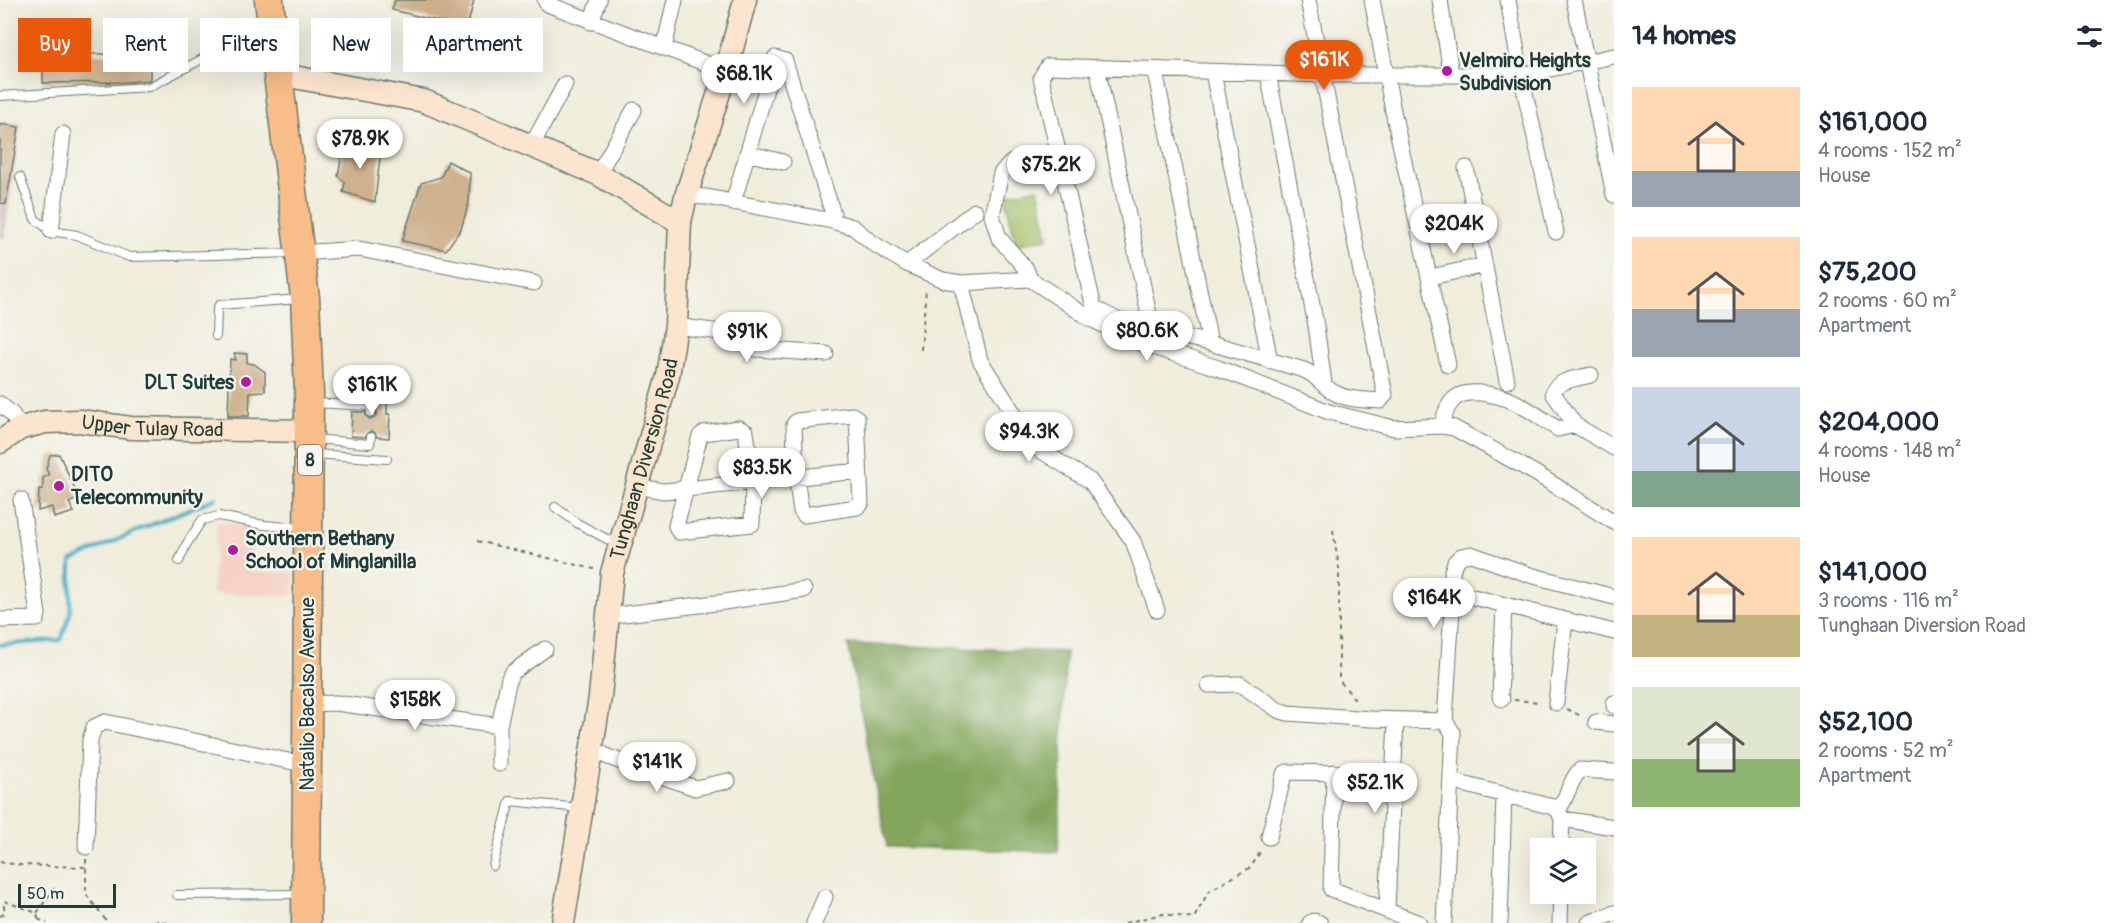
<!DOCTYPE html>
<html lang="en">
<head>
<meta charset="utf-8">
<style>
	body { margin:0; font-family:Pangolin,sans-serif; background:#f6f6f7; color:#1f2937; height:100vh; display:flex; flex-direction:column; font-size:22px; white-space:nowrap }
	* { box-sizing:border-box; margin:0 }
	p { font-size:20px; color:#747a83 }
	.icon { flex:none; width:33px; height:33px; fill:none; stroke:currentColor; stroke-width:2; stroke-linecap:round; stroke-linejoin:round }
	.map { position:relative; flex:1; overflow:hidden }
	.panel { display:flex; flex-direction:column; background:#fff; width:510px }
	.panel>* { flex:none }
	.banner { position:absolute; left:18px; top:18px; width:570px; height:54px; display:flex; gap:12px }
	.buttons { position:absolute; left:1530px; top:838px; display:grid; gap:12px }
	.buttons a { display:grid; place-items:center; width:66px; height:66px; border-radius:0px; background:#fff; box-shadow:0 6px 24px #0002; font-size:30px }
	.scale { position:absolute; left:18px; bottom:15px; width:98px; box-sizing:border-box; padding-left:6px; border:3px solid #1f3d34; border-top:0; font-size:16px; line-height:21px; white-space:nowrap; color:#1f3d34; -webkit-text-stroke:4px #f6f6f2; paint-order:stroke }
	.price { position:absolute; translate:-50% -51px; padding:0 14px; border-radius:21px; background:#fff; color:#222; font-size:20px; line-height:39px; filter:drop-shadow(0 2px 3px #0008) }
	.price::after { content:''; position:absolute; left:50%; top:36px; width:18px; height:14px; margin-left:-9px; background:inherit; clip-path:polygon(0 0,100% 0,50% 100%) }
	.price.selected { background:#ea580c; color:#fff }
	ul { padding:0; list-style:none }
	li { display:flex; align-items:center; gap:18px; height:150px; padding:0 18px }
	li span { display:grid; place-items:center; flex:none; width:168px; height:120px; border-radius:0px; color:#555 }
	li>.icon { margin-inline-start:auto }
	span .icon { width:72px; height:72px; fill:#fffc; stroke-width:1 }
	li b { font-size:26px }
	h2 { display:flex; justify-content:space-between; align-items:center; height:72px; padding:0 18px; font-size:26px }
	.chip { padding:0 21px; border-radius:0px; background:#fff; box-shadow:0 6px 24px #0002; font-size:21px; line-height:54px }
	.chip.selected { background:#ea580c; color:#fff }
	main { display:flex; flex:1; min-height:0 }
	.map>svg:first-child { display:block }
	.built { fill:#f6d2c4 }
	.industrial { fill:#d1bfbe }
	.green { fill:#a3bf66; stroke:#617e4d; stroke-width:1.5 }
	.forest { fill:#82a65b; stroke:#507248; stroke-width:1.5 }
	.lines { fill:none; stroke-linecap:round; stroke-linejoin:round }
	.stream { stroke:#46aec5; stroke-width:4 }
	.building { fill:#cfb18d }
	.lane-casing { stroke:#687b6e; stroke-width:10 }
	.street-casing { stroke:#687b6e; stroke-width:17 }
	.secondary-casing { stroke:#687b6e; stroke-width:25 }
	.highway-casing { stroke:#687b6e; stroke-width:31 }
	.path { stroke:#687b6e; stroke-width:2; stroke-dasharray:4.5 4.5; stroke-linecap:butt }
	.lane { stroke:#fff; stroke-width:8 }
	.street { stroke:#fff; stroke-width:15 }
	.secondary { stroke:#fce5cf; stroke-width:22 }
	.highway { stroke:#f8bd88; stroke-width:28 }
	.poi-dot { fill:#b5179e; stroke:#f6f6f2; stroke-width:2 }
	.labels { text-anchor:middle; dominant-baseline:central; stroke-width:4.5; stroke-linejoin:round; paint-order:stroke }
	.shield { fill:#f6f6f2; stroke:#60746d; stroke-width:1.5 }
	.shield-label { font-size:18px; font-weight:bold; fill:#1f3d34 }
	.poi-label { font-size:20px; font-weight:bold; fill:#1f3d34; stroke:#f6f6f2; text-anchor:start }
	.street-label { font-size:20px; fill:#1f3d34; stroke:#f6f6f2 }
</style>
</head>
<body>
<main>
<div class="map">
<svg width="1614" height="923" viewBox="0 0 1614 923">
	<rect width="100%" height="100%" fill="#f6f6f2"/>
	<filter id="ink" filterUnits="userSpaceOnUse"><feTurbulence type="fractalNoise" baseFrequency=".0167" numOctaves="2"/><feDisplacementMap in="SourceGraphic" scale="12" xChannelSelector="R" yChannelSelector="G"/><feConvolveMatrix kernelMatrix="1 2 1 2 8 2 1 2 1" color-interpolation-filters="sRGB"/></filter>
	<filter id="wash" filterUnits="userSpaceOnUse"><feTurbulence type="fractalNoise" baseFrequency=".008" numOctaves="4" result="noise"/><feDisplacementMap in="SourceGraphic" scale="24" xChannelSelector="R" yChannelSelector="G"/><feGaussianBlur stdDeviation="1.35" result="paint"/><feColorMatrix in="noise" values="0 0 0 0 0 0 0 0 0 0 0 0 0 0 0 0 0 1.4 0 .05"/><feComposite in="paint" operator="in"/></filter>
	<g filter="url(#wash)">
		<rect width="100%" height="100%" fill="#f0eddb"/>
		<path class="built" d="M217,522L236,523L252,527L251,572L295,573L294,596L212,594Z"/>
		<path class="industrial" d="M0,122L21,123L4,239L0,238Z"/>
		<path class="green" d="M1038,188L1048,238L1016,245L1005,195Z"/>
		<path class="forest" d="M848,644L1066,652L1058,852L887,847Z"/>
		<g class="lines">
			<path class="stream" d="M0,645L61,640L70,614L71,561L141,529L216,498"/>
		</g>
		<g id="blocks">
			<path class="building" d="M395,0H474L467,28L392,10Z
				M43,54H150V80L128,82L43,83Z
				M0,124L19,127L6,204L0,203Z
				M344,142L381,148L375,202L343,192L345,182L338,176Z
				M448,161L470,173L469,202L461,229L446,250L402,241L421,183L441,177Z
				M234,353L247,354V363L254,364L265,372V391L250,392L249,416H228L230,359L236,360Z
				M387,390V414H390L389,438L377,437L375,433L371,431L367,433L365,437L351,436L352,412H365L366,416L370,419L374,418L377,414L376,403L371,400L357,399V391Z
				M59,454L79,498L69,503L74,512L54,518L52,507L38,511L39,489H43V478L49,475L46,469L50,455Z"/>
		</g>
	</g>
	<g filter="url(#ink)">
		<use href="#blocks" fill-opacity="0" stroke="#687b6e" stroke-width="1.5"/>
		<g class="lines">
			<defs>
				<path id="lane" d="M0,96L149,87L265,26
					M20,177L35,219L51,231L77,235L129,257L295,253
					M216,336L217,309L219,305L300,299
					M314,403L371,406V413
					M315,439L370,444L371,437
					M314,454L387,459
					M555,507L577,523L618,545
					M179,561L186,545L202,520L219,516L264,525L289,527L302,526
					M493,866L510,801L580,808
					M177,895L301,894"/>
				<path id="street" d="M545,0L547,4L726,71
					M1308,0L1385,395L1380,401C1366,400 1348,400 1335,393C1323,387 1317,375 1304,370L1210,343L1121,322L1094,308L1041,77L1048,66L1323,75H1521L1614,56
					M1372,0L1393,111L1448,365
					M1440,0L1451,74
					M1508,0L1521,75L1556,232
					M1574,0L1614,195
					M591,22L599,0
					M664,48L675,0
					M1097,67L1152,329
					M1155,71L1210,343
					M1213,72L1270,361
					M1268,73L1316,326L1324,383
					M532,145L565,84
					M747,153L783,162
					M1466,168L1507,381
					M598,174L634,110
					M686,196L707,197L832,221L853,227L874,244L907,264L943,280L961,283L1030,279L1089,318L1138,342L1218,368L1329,412L1394,428L1442,426L1454,428L1535,473L1614,522
					M733,203L775,58L785,61L833,214L832,221
					M51,231L63,134
					M300,253L359,249L534,283
					M907,264L975,211
					M1431,277L1485,265
					M1030,279L1026,269L999,238L992,215L1001,173L1011,163L1059,157
					M961,283L980,360L1035,447L1090,481L1133,541L1157,610
					M676,326L734,334L756,349L826,354
					M0,404L12,414L21,428
					M852,415L857,418L861,504L857,507L804,515L801,511L796,477L794,424L797,421Z
					M1575,425L1614,448
					M1442,426C1447,398 1459,389 1487,394C1500,396 1511,399 1522,406C1535,413 1546,422 1558,429L1575,425L1553,393C1555,380 1579,378 1591,375
					M739,428L746,432L753,483L752,524L679,532L676,526L700,436L704,433Z
					M637,486L663,491L686,489L858,471
					M1453,592L1614,632
					M608,616L724,602L804,590
					M0,620L37,619L38,614L21,500
					M1209,685L1240,684L1278,710L1288,713L1371,719L1445,721
					M1502,699L1500,697L1504,606
					M1556,703L1565,620
					M307,704L336,703L499,726
					M1614,706V703
					M1596,722L1614,724
					M592,748L608,757L695,788L728,781
					M499,764V726L509,678L513,672L545,649
					M1334,772L1331,889L1419,923
					M1451,781L1553,807L1558,810
					M1558,810C1568,797 1569,781 1580,770L1614,772
					M1558,810L1562,819L1561,849
					M1562,819L1614,827
					M1269,837L1284,774L1287,772L1394,774
					M86,847L90,740L94,727L105,722L307,765
					M1387,909L1396,720
					M814,923L825,897
					M1310,923L1314,921L1320,923
					M1444,923L1453,733L1445,721L1453,592L1452,571L1455,562L1461,556L1471,554L1530,575L1614,597
					M1500,923L1504,794
					M1560,923L1561,894
					M1589,923L1614,913"/>
				<g id="secondary">
					<path d="M278,74L424,101L598,174L680,222"/>
					<path id="s1" d="M0,442L21,428L45,422L80,421L131,428L311,431"/>
					<path id="s2" d="M563,923L600,697L612,573L668,376L676,326L680,222L686,196L726,71L745,0"/>
				</g>
				<path id="highway" d="M269,0L305,298L309,393L306,923"/>
			</defs>
			<use href="#lane" class="lane-casing"/>
			<use href="#street" class="street-casing"/>
			<use href="#secondary" class="secondary-casing"/>
			<use href="#highway" class="highway-casing"/>
			<path class="path" d="M921,350L926,289
				M1333,530L1339,568V680L1358,703
				M477,541L594,569
				M1514,700L1541,702
				M1567,709L1583,717
				M86,859V894L108,923
				M0,862L19,865L86,867
				M37,913L54,888
				M0,916L4,914V901L37,913L39,923
				M38,919L47,923
				M154,923L157,921L172,923
				M1125,923L1162,914L1194,918L1209,891L1251,867L1262,849"/>
			<use href="#lane" class="lane"/>
			<use href="#street" class="street"/>
			<use href="#secondary" class="secondary"/>
			<use href="#highway" class="highway"/>
		</g>
	</g>
	<g class="poi-dot">
		<circle cx="1447" cy="71" r="6"/>
		<circle cx="246" cy="382" r="6"/>
		<circle cx="59" cy="486" r="6"/>
		<circle cx="233" cy="550" r="6"/>
	</g>
	<g class="labels">
		<rect class="shield" x="298" y="445" width="24" height="30" rx="4.5"/>
		<g class="shield-label">
			<text x="310" y="460">8</text>
		</g>
		<g class="poi-label">
			<text x="1459" y="60">Velmiro Heights<tspan x="1459" dy="23">Subdivision</tspan></text>
			<text x="234" y="382" text-anchor="end">DLT Suites</text>
			<text x="71" y="474">DITO<tspan x="71" dy="23">Telecommunity</tspan></text>
			<text x="245" y="538">Southern Bethany<tspan x="245" dy="23">School of Minglanilla</tspan></text>
		</g>
		<g class="street-label">
			<text stroke="none"><textPath href="#s1" startOffset="158">Upper Tulay Road</textPath></text>
			<text stroke="none"><textPath href="#s2" startOffset="472">Tunghaan Diversion Road</textPath></text>
			<text transform="translate(307 694) rotate(-90)">Natalio Bacalso Avenue</text>
		</g>
	</g>
</svg>
<div class="buttons">
<a><svg class="icon" aria-label="layers" viewBox="0 0 24 24"><path d="M12 4l9 5-9 5-9-5zM3 14l9 5 9-5"/></svg></a>
</div>
<div class="scale">50 m</div>
<b class="price selected" style="left:1324px;top:91px">$161K</b>
<b class="price" style="left:744px;top:105px">$68.1K</b>
<b class="price" style="left:360px;top:170px">$78.9K</b>
<b class="price" style="left:1051px;top:196px">$75.2K</b>
<b class="price" style="left:1454px;top:255px">$204K</b>
<b class="price" style="left:1147px;top:362px">$80.6K</b>
<b class="price" style="left:747px;top:363px">$91K</b>
<b class="price" style="left:372px;top:416px">$161K</b>
<b class="price" style="left:1029px;top:463px">$94.3K</b>
<b class="price" style="left:762px;top:499px">$83.5K</b>
<b class="price" style="left:1434px;top:629px">$164K</b>
<b class="price" style="left:415px;top:731px">$158K</b>
<b class="price" style="left:657px;top:793px">$141K</b>
<b class="price" style="left:1375px;top:814px">$52.1K</b>
<div class="banner">
<a class="chip selected">Buy</a>
<a class="chip">Rent</a>
<a class="chip">Filters</a>
<a class="chip">New</a>
<a class="chip">Apartment</a>
</div>
</div>
<section class="panel">
<h2>14 homes<svg class="icon" aria-label="filters" viewBox="0 0 24 24"><path d="M4 7h16M4 17h16"/><circle cx="9" cy="7" r="2"/><circle cx="15" cy="17" r="2"/></svg></h2>
<ul>
<li><span style="background:linear-gradient(#ffd9b3 70%,#9aa5b1 0)"><svg class="icon" aria-label="home" viewBox="0 0 24 24"><path d="M3 11l9-7 9 7M6 9v11h12V9"/></svg></span><div><b>$161,000</b><p>4 rooms · 152 m²</p><p>House</p></div></li>
<li><span style="background:linear-gradient(#ffd9b3 60%,#9aa5b1 0)"><svg class="icon" aria-label="home" viewBox="0 0 24 24"><path d="M3 11l9-7 9 7M6 9v11h12V9"/></svg></span><div><b>$75,200</b><p>2 rooms · 60 m²</p><p>Apartment</p></div></li>
<li><span style="background:linear-gradient(#c9d6e8 70%,#7fa58c 0)"><svg class="icon" aria-label="home" viewBox="0 0 24 24"><path d="M3 11l9-7 9 7M6 9v11h12V9"/></svg></span><div><b>$204,000</b><p>4 rooms · 148 m²</p><p>House</p></div></li>
<li><span style="background:linear-gradient(#ffd9b3 65%,#c2b280 0)"><svg class="icon" aria-label="home" viewBox="0 0 24 24"><path d="M3 11l9-7 9 7M6 9v11h12V9"/></svg></span><div><b>$141,000</b><p>3 rooms · 116 m²</p><p>Tunghaan Diversion Road</p></div></li>
<li><span style="background:linear-gradient(#dfe7d0 60%,#8fb573 0)"><svg class="icon" aria-label="home" viewBox="0 0 24 24"><path d="M3 11l9-7 9 7M6 9v11h12V9"/></svg></span><div><b>$52,100</b><p>2 rooms · 52 m²</p><p>Apartment</p></div></li>
</ul>
</section>
</main>
</body>
</html>
